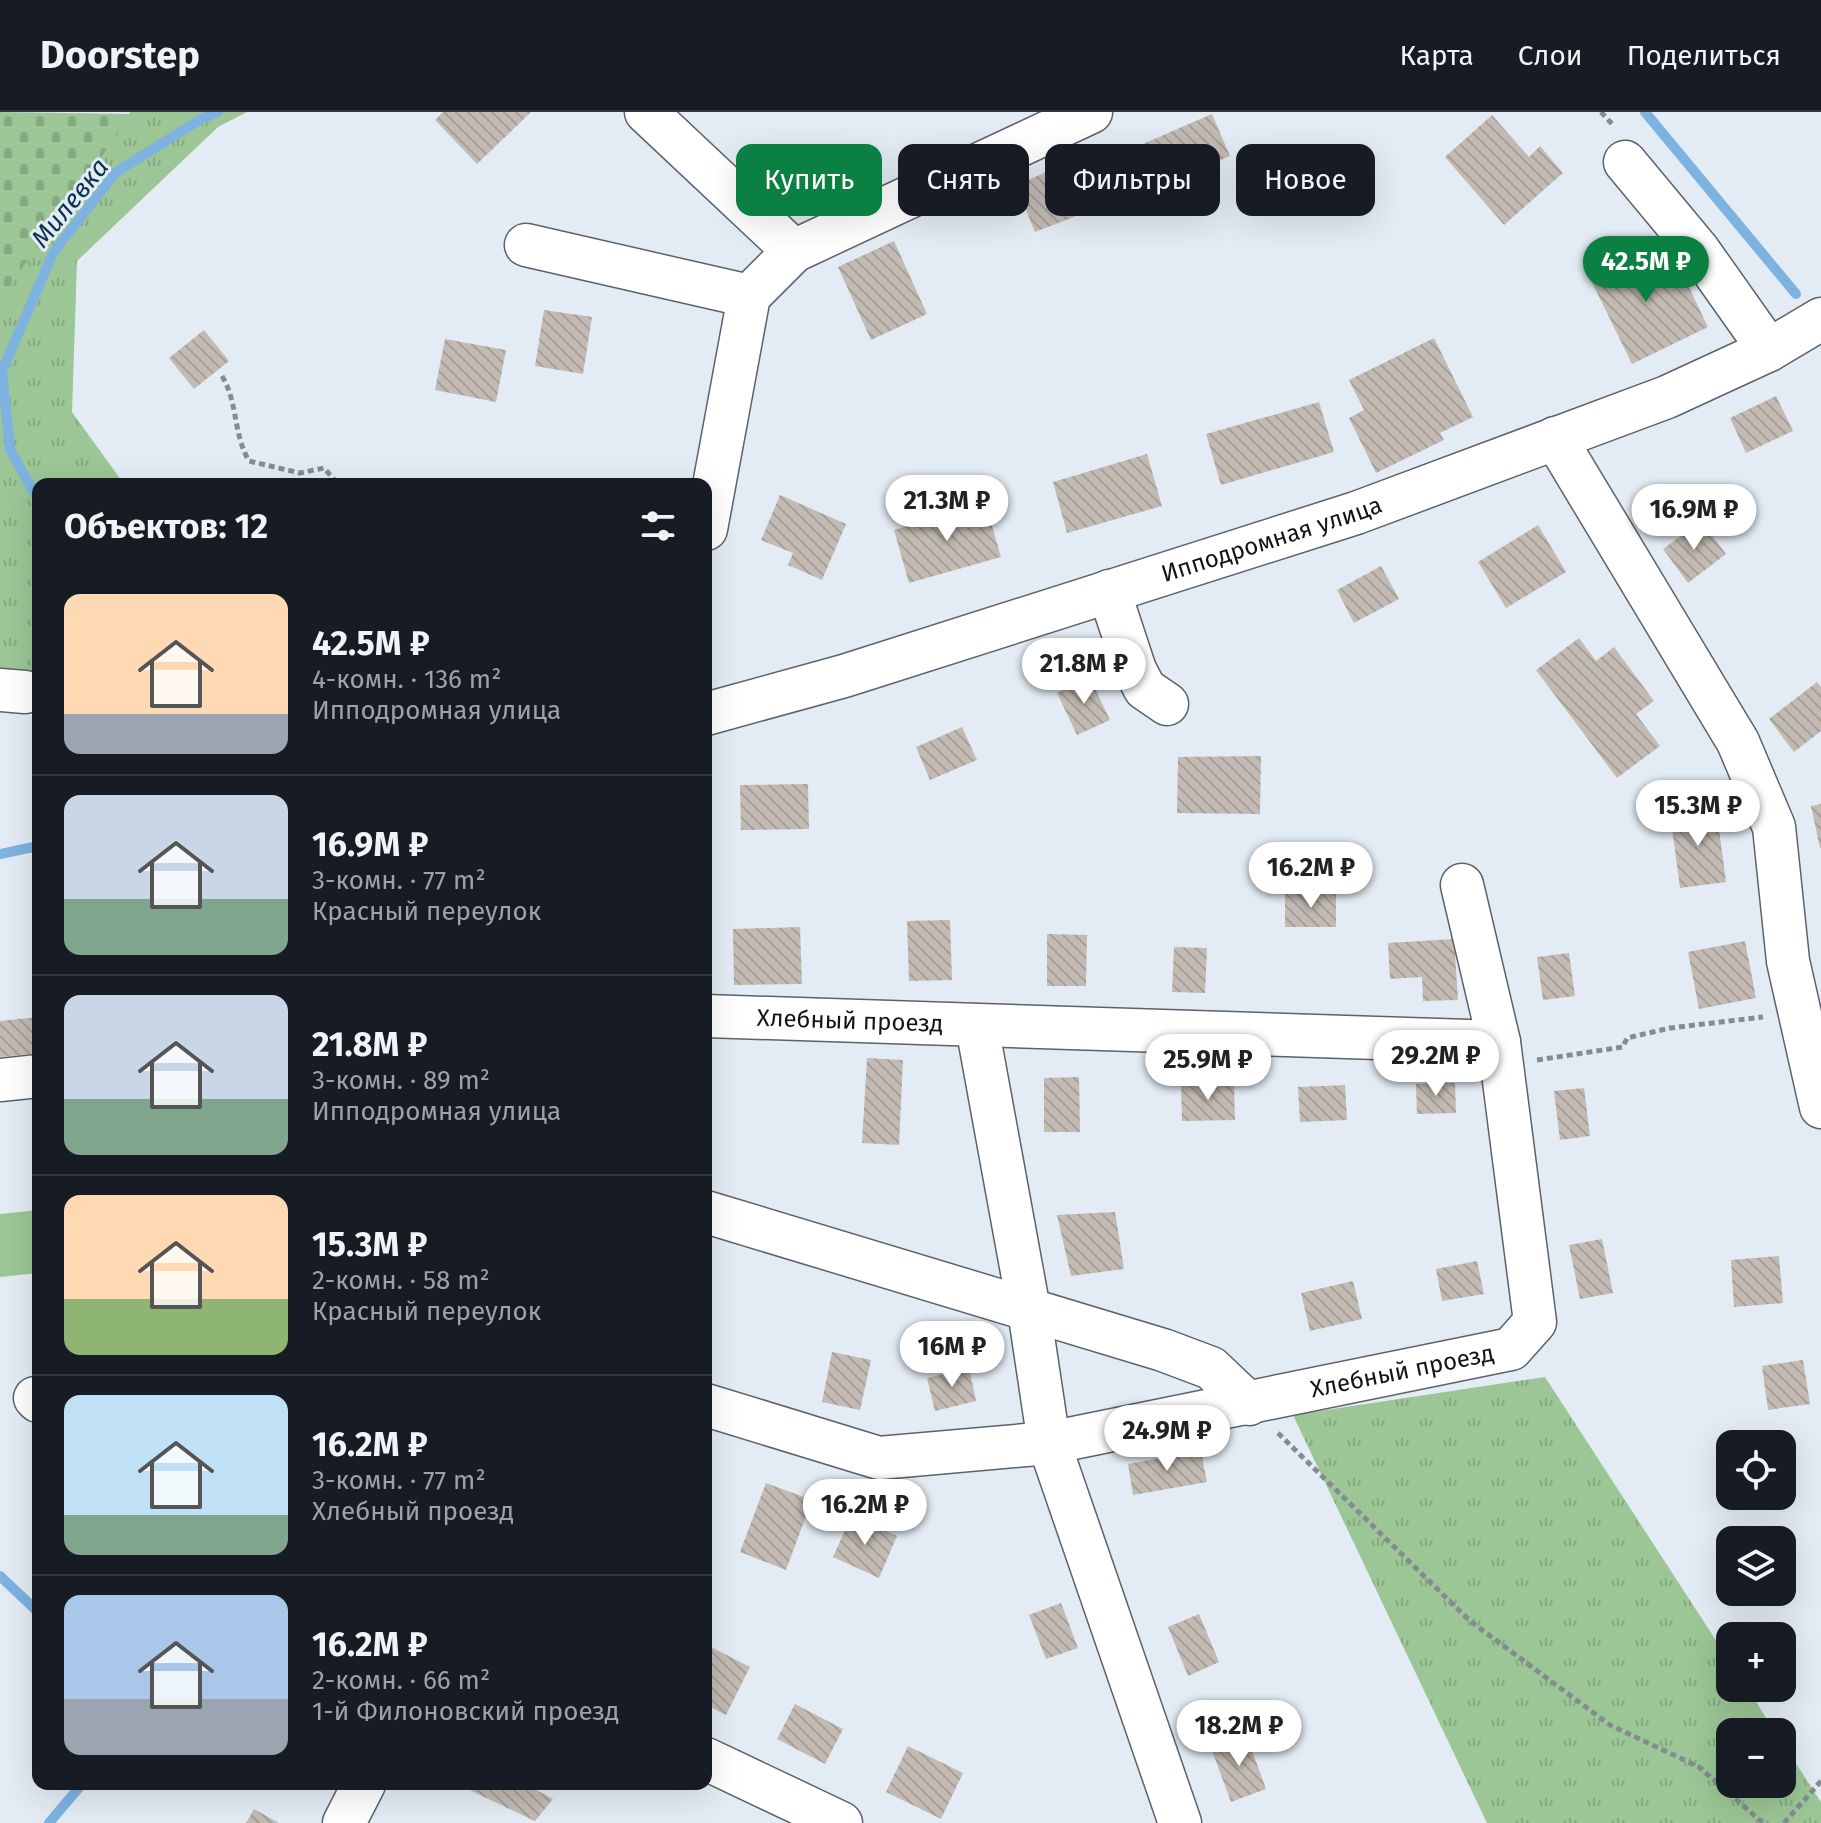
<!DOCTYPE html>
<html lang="ru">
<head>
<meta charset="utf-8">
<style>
	body { margin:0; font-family:"Fira Sans",sans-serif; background:#20242c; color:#f1f3f6; height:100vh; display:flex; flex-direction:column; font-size:30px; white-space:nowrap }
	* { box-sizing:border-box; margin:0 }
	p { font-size:26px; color:#9ea1a6 }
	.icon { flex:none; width:44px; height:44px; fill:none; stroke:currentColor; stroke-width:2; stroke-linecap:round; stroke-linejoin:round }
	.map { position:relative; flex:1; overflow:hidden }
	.side { position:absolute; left:32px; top:366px; width:680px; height:1312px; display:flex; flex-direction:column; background:#171b24; border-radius:16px; box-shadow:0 8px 32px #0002 }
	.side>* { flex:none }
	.banner { position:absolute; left:736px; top:32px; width:760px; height:72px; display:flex; gap:16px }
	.controls { position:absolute; left:1716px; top:1318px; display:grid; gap:16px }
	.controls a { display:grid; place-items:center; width:80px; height:80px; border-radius:16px; background:#171b24; box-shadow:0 8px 32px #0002; font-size:40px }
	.price { position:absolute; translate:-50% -68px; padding:0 18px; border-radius:28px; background:#fff; color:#222; font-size:26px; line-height:52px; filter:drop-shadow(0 2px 4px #0008) }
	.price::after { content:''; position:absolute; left:50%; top:48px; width:24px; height:18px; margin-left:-12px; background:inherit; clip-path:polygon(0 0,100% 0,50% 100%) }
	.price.current { background:#0b8043; color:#fff }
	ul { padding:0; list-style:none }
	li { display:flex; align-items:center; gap:24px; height:200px; padding:0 32px }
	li+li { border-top:2px solid #363941 }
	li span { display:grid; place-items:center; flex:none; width:224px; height:160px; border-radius:16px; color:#555 }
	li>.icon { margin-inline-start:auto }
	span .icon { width:96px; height:96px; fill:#fffc; stroke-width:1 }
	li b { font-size:34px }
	h2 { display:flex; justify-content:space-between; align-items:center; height:96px; padding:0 32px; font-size:34px }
	.pill { padding:0 28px; border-radius:16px; background:#171b24; box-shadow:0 8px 32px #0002; font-size:28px; line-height:72px }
	.pill.current { background:#0b8043; color:#fff }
	header { display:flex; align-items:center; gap:48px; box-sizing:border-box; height:112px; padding:0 40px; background:#171b24; border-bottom:2px solid #363941 }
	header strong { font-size:38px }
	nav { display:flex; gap:44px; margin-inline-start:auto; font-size:28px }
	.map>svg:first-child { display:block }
	.grass { fill:url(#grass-tufts) }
	.cemetery { fill:url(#cemetery-stones) }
	.garden { fill:#9cc696 }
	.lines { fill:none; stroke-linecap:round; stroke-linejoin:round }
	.stream { stroke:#7eb2e1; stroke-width:10 }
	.building { fill:url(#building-back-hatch) }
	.minor-casing { stroke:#5b6269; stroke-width:45 }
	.path { stroke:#858c91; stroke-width:5; stroke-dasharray:6 4; stroke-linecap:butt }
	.minor { stroke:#fff; stroke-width:42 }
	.labels { text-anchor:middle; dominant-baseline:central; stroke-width:6; stroke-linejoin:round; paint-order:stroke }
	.street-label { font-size:24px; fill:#111417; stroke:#e3ecf4 }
	.water-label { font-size:26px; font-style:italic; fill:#083150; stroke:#e3ecf4 }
</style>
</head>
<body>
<header>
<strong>Doorstep</strong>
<nav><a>Карта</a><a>Слои</a><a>Поделиться</a></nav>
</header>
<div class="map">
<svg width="1821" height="1711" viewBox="0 0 1821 1711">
	<defs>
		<pattern id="grass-tufts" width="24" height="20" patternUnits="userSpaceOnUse" patternTransform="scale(2)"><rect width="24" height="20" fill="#9cc696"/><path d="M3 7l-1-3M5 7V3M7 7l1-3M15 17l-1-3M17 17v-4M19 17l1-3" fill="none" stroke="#85a981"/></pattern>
		<pattern id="cemetery-stones" width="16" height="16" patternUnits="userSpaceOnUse" patternTransform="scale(2)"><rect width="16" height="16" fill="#9cc696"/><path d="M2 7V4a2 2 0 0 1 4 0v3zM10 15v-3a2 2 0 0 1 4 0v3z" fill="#85a981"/></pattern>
		<pattern id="building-back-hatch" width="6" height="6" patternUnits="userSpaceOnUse" patternTransform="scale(2)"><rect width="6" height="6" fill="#c3bbb3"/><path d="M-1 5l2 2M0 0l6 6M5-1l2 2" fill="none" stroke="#a6a099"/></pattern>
	</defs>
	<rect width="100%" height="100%" fill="#e3ecf4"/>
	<path class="grass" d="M130,0H247L218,15L77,149L72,300L124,372H38V575L0,571V187Z
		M1545,1265L1730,1550V1576H1747L1775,1620H1730V1672H1782V1630L1821,1690V1711H1487L1293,1303Z"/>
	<path class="cemetery" d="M0,0L132,2L0,187Z"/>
	<path class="garden" d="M38,1098V1161L0,1165V1102Z"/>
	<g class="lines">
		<path class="stream" d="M1645,0L1796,182
			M38,387L10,338L2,259L53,141L115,61L201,7L218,0
			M0,742L38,734
			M0,1464L38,1500
			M49,1711L82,1672"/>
	</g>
	<path class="building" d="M443,0H531L477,52L435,8Z
		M1212,2L1230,44L1156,76L1138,34Z
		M1492,3L1529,45L1540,34L1563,61L1504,113L1445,45Z
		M1056,56L1076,104L1035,120L1016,73Z
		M894,129L927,202L871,228L838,155Z
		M1644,132L1655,154L1665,149L1676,172L1685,167L1708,215L1632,252L1587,160Z
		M544,198L592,205L583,262L535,254Z
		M204,218L229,249L194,277L169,246Z
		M1434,226L1473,305L1440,321L1444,328L1376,361L1349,306L1364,298L1349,268Z
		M445,227L506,238L496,290L435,278Z
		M1776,284L1793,319L1746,341L1730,306Z
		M1319,290L1334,340L1221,373L1206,322Z
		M1147,342L1162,394L1067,421L1053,370Z
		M780,383L846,412L822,468L788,453L793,441L761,428Z
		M985,391L1001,445L909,471L894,418Z
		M1701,409L1726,442L1688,471L1663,437Z
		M1538,413L1566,460L1506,496L1478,450Z
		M1381,454L1399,487L1354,511L1337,478Z
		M1579,526L1596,549L1614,535L1654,589L1636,602L1660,634L1617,666L1536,558Z
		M1090,566L1110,608L1077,623L1057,581Z
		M1817,570L1821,575V619L1794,640L1769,607Z
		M962,615L977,648L930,668L916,635Z
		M1261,644L1260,702L1177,701L1178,645Z
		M808,672L809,717L741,718L740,673Z
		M1821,692V736H1820L1811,694Z
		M1716,695L1726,770L1680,776L1670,701Z
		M1336,781V815H1285V782Z
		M950,808L952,868L909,869L907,809Z
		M800,815L802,872L734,873L733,817Z
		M1047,822L1087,823L1086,874H1047Z
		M1454,827L1458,888L1423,889L1422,865L1390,867L1388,831Z
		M1745,829L1756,886L1699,897L1688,840Z
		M1174,835L1207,836L1205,881L1172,880Z
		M1569,841L1575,884L1543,888L1537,845Z
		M38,905V941L0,945V909Z
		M867,946L903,948L899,1033L862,1031Z
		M1079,965L1080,1020H1044V966Z
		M1234,970L1235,1008L1182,1009L1181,971Z
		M1455,971L1456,1001L1417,1002L1416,972Z
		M1345,973L1347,1008L1300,1010L1298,975Z
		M1584,976L1590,1024L1560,1028L1554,979Z
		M1115,1100L1124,1157L1071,1164L1057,1103Z
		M1602,1127L1613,1181L1580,1187L1569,1133Z
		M1779,1144L1783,1191L1734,1195L1731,1148Z
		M1477,1149L1484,1182L1442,1189L1436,1157Z
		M1353,1169L1362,1207L1310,1219L1301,1181Z
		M832,1240L871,1248L860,1298L822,1290Z
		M1803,1248L1810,1292L1768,1298L1762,1254Z
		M969,1256L976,1289L935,1299L927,1266Z
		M1201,1339L1207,1370L1133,1383L1128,1352Z
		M766,1371L812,1388L786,1458L740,1440Z
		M852,1403L897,1424L879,1466L833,1445Z
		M1061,1491L1078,1536L1046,1547L1029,1503Z
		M1199,1502L1219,1550L1188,1564L1168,1515Z
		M711,1535L750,1555L726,1603L706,1593V1544Z
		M795,1592L843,1617L825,1652L777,1627Z
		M1246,1622L1266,1677L1231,1690L1211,1636Z
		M908,1634L963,1661L941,1707L886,1680Z
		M457,1672H525L553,1687L535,1709Z
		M254,1697L279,1711H246Z"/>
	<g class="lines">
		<defs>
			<g id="minor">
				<path d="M646,0L794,139L749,184L706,417"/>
				<path d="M1625,50L1699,139L1769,238"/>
				<path d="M526,133L749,184"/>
				<path d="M794,139L1091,0"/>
				<path d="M1555,326L1738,630L1774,715L1788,849L1821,995"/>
				<path d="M1109,479L1135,558L1145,577L1167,592"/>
				<path d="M0,578L25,580"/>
				<path id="s1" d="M706,602L844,564L1356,401L1667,285L1769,238L1821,207"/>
				<path id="s2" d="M706,904L1499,930"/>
				<path d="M977,914L1029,1198L1049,1331L1180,1711"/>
				<path d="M0,968L38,964"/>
				<path d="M706,1100L1163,1238L1211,1256L1249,1292"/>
				<path d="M35,1286L38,1289"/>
				<path id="s3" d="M706,1293L879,1346L1049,1331L1511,1237L1535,1210L1499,930L1462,773"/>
				<path d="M706,1647L841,1711"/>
				<path d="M344,1711L364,1672"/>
			</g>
		</defs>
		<use href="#minor" class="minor-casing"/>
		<path class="path" d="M1601,0L1614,14
			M222,264C238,290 233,322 249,349L300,361L324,356L338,372
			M1537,948L1623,935L1627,926L1670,916L1763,905
			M1278,1321L1470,1509L1610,1613L1699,1655L1763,1711
			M1784,1711L1821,1669"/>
		<use href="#minor" class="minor"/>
	</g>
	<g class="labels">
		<g class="street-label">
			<text stroke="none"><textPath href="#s1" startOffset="592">Ипподромная улица</textPath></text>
			<text stroke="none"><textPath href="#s2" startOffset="144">Хлебный проезд</textPath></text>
			<text stroke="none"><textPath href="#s3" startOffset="712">Хлебный проезд</textPath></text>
		</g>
		<g class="water-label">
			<text transform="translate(70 91) rotate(-51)">Милевка</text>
		</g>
	</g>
</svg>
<div class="controls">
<a><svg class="icon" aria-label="locate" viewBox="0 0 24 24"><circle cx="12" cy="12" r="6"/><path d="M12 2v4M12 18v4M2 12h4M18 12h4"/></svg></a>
<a><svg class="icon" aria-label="layers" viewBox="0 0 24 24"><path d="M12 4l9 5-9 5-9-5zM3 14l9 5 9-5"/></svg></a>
<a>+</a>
<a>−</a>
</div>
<b class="price current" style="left:1646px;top:192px">42.5M ₽</b>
<b class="price" style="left:947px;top:431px">21.3M ₽</b>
<b class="price" style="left:1694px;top:440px">16.9M ₽</b>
<b class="price" style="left:1084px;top:594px">21.8M ₽</b>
<b class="price" style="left:1698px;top:736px">15.3M ₽</b>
<b class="price" style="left:1311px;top:798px">16.2M ₽</b>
<b class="price" style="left:1436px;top:986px">29.2M ₽</b>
<b class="price" style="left:1208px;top:990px">25.9M ₽</b>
<b class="price" style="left:952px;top:1277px">16M ₽</b>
<b class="price" style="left:1167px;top:1361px">24.9M ₽</b>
<b class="price" style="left:865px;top:1435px">16.2M ₽</b>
<b class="price" style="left:1239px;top:1656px">18.2M ₽</b>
<div class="banner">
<a class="pill current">Купить</a>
<a class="pill">Снять</a>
<a class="pill">Фильтры</a>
<a class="pill">Новое</a>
</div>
<section class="side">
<h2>Объектов: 12<svg class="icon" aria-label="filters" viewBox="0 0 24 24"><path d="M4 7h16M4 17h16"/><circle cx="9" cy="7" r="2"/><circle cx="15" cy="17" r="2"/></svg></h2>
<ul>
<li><span style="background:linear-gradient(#ffd9b3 75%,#9aa5b1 0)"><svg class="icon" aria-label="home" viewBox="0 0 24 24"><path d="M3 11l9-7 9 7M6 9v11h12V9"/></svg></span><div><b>42.5M ₽</b><p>4-комн. · 136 m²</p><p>Ипподромная улица</p></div></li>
<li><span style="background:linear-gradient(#c9d6e8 65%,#7fa58c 0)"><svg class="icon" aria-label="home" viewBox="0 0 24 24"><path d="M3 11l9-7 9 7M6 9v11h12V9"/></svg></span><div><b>16.9M ₽</b><p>3-комн. · 77 m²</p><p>Красный переулок</p></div></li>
<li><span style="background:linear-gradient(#c9d6e8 65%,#7fa58c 0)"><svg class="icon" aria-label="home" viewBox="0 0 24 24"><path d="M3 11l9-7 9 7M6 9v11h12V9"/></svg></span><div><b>21.8M ₽</b><p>3-комн. · 89 m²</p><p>Ипподромная улица</p></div></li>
<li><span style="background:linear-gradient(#ffd9b3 65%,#8fb573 0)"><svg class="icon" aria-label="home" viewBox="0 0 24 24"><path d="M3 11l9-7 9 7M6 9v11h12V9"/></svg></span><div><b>15.3M ₽</b><p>2-комн. · 58 m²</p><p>Красный переулок</p></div></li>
<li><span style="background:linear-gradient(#bfe0f5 75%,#7fa58c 0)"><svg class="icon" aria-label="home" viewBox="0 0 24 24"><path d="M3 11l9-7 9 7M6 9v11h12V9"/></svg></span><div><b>16.2M ₽</b><p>3-комн. · 77 m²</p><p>Хлебный проезд</p></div></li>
<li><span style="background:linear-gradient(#a9c7e8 65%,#9aa5b1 0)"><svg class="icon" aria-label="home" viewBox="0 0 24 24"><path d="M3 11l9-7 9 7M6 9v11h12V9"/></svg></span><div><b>16.2M ₽</b><p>2-комн. · 66 m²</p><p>1-й Филоновский проезд</p></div></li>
</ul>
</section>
</div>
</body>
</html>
